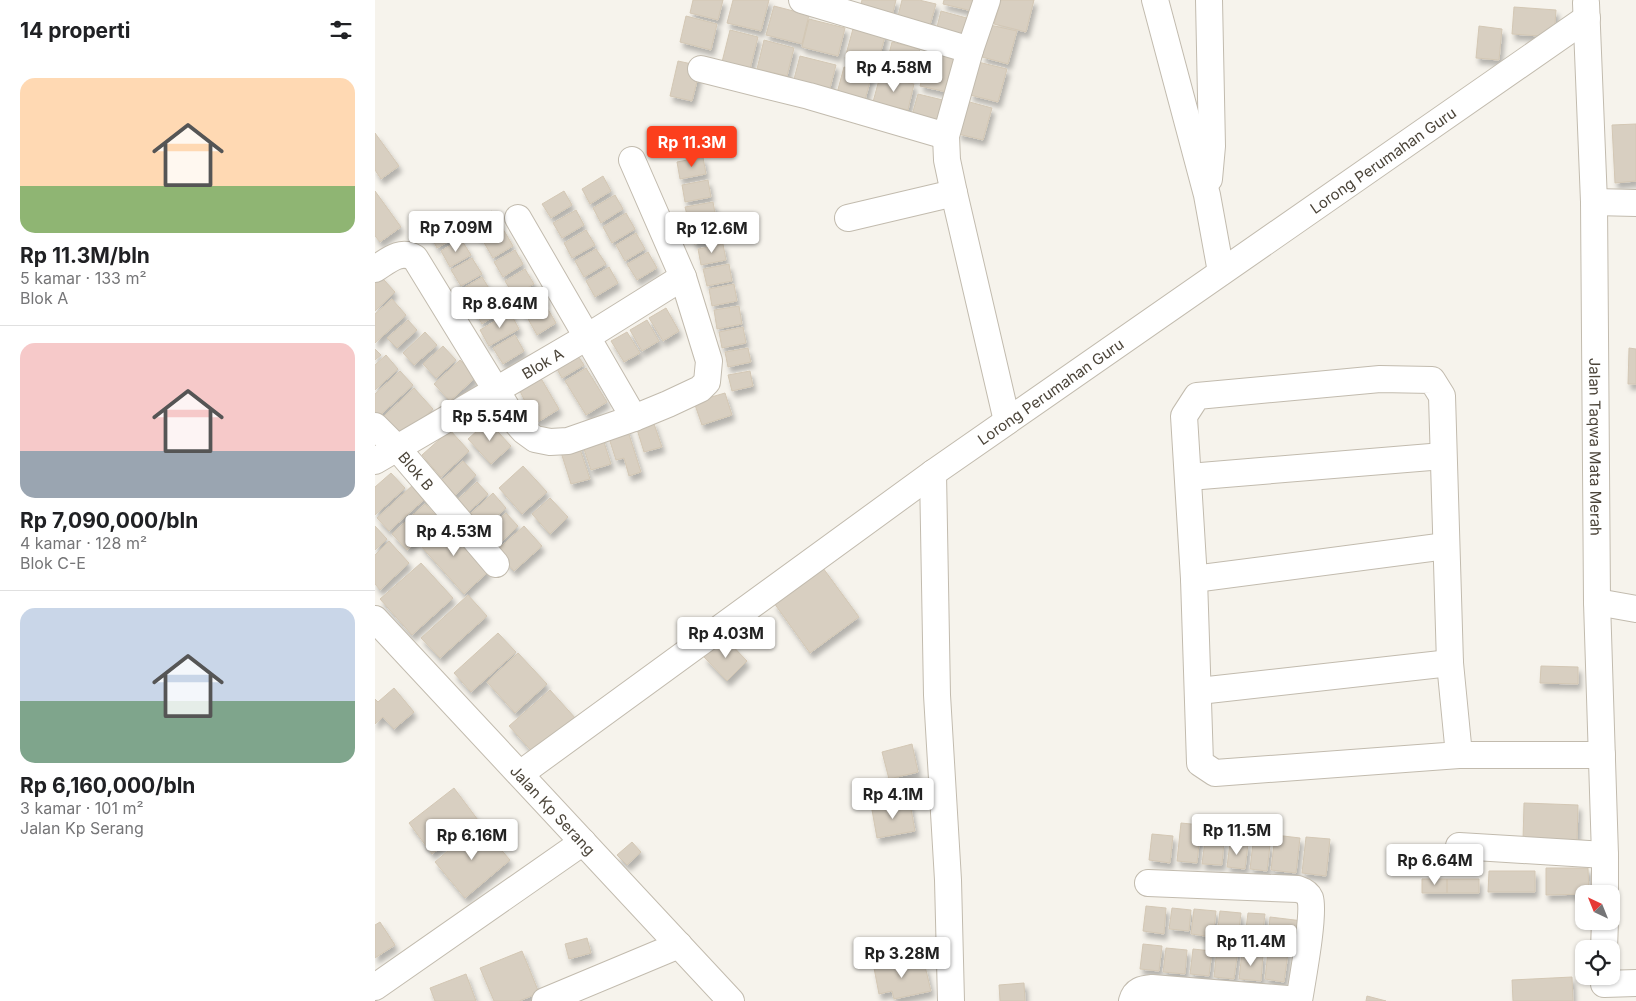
<!DOCTYPE html>
<html lang="id">
<head>
<meta charset="utf-8">
<style>
	body { margin:0; font-family:Inter,sans-serif; background:#f2f2f2; color:#202124; height:100vh; display:flex; flex-direction:column; font-size:19px; white-space:nowrap }
	* { box-sizing:border-box; margin:0 }
	p { font-size:16px; color:#757577 }
	.icon { flex:none; width:28px; height:28px; fill:none; stroke:currentColor; stroke-width:2; stroke-linecap:round; stroke-linejoin:round }
	.map { position:relative; flex:1; overflow:hidden }
	.side { display:flex; flex-direction:column; background:#fff; width:375px }
	.side>* { flex:none }
	.needle { width:32px; rotate:317deg }
	.fabs { position:absolute; left:1200px; top:885px; display:grid; gap:10px }
	.fabs a { display:grid; place-items:center; width:45px; height:45px; border-radius:10px; background:#fff; box-shadow:0 1px 4px #0004; font-size:25px }
	.price { position:absolute; translate:-50% -42px; padding:0 11px; border-radius:5px; background:#fff; color:#222; font-size:16px; line-height:32px; filter:drop-shadow(0 1px 2px #0008) }
	.price::after { content:''; position:absolute; left:50%; top:30px; width:15px; height:11px; margin-left:-8px; background:inherit; clip-path:polygon(0 0,100% 0,50% 100%) }
	.price.on { background:#fc3f1d; color:#fff }
	ul { padding:0; list-style:none }
	li { display:grid; align-content:center; gap:10px; height:265px; padding:0 20px }
	li+li { border-top:1px solid #e0e0e0 }
	li span { display:grid; place-items:center; height:155px; border-radius:15px; color:#555 }
	li>.icon { margin-inline-start:auto }
	span .icon { width:90px; height:90px; fill:#fffc; stroke-width:1 }
	li b { font-size:21px }
	h2 { display:flex; justify-content:space-between; align-items:center; height:60px; padding:0 20px; font-size:21px }
	main { display:flex; flex:1; min-height:0 }
	.map>svg:first-child { display:block }
	.building { fill:#d8cfc1; stroke:#d3c7b4; filter:url(#shadow) }
	.lines { fill:none; stroke-linecap:round; stroke-linejoin:round }
	.minor-casing { stroke:#c2bbae; stroke-width:28 }
	.minor { stroke:#fff; stroke-width:26 }
	.labels { text-anchor:middle; dominant-baseline:central; stroke-width:4; stroke-linejoin:round; paint-order:stroke }
	.street-label { font-size:15px; fill:#4b4439; stroke:#fff }
</style>
</head>
<body>
<main>
<section class="side">
<h2>14 properti<svg class="icon" aria-label="filters" viewBox="0 0 24 24"><path d="M4 7h16M4 17h16"/><circle cx="9" cy="7" r="2"/><circle cx="15" cy="17" r="2"/></svg></h2>
<ul>
<li><span style="background:linear-gradient(#ffd9b3 70%,#8fb573 0)"><svg class="icon" aria-label="home" viewBox="0 0 24 24"><path d="M3 11l9-7 9 7M6 9v11h12V9"/></svg></span><div><b>Rp 11.3M/bln</b><p>5 kamar · 133 m²</p><p>Blok A</p></div></li>
<li><span style="background:linear-gradient(#f6c9c9 70%,#9aa5b1 0)"><svg class="icon" aria-label="home" viewBox="0 0 24 24"><path d="M3 11l9-7 9 7M6 9v11h12V9"/></svg></span><div><b>Rp 7,090,000/bln</b><p>4 kamar · 128 m²</p><p>Blok C-E</p></div></li>
<li><span style="background:linear-gradient(#c9d6e8 60%,#7fa58c 0)"><svg class="icon" aria-label="home" viewBox="0 0 24 24"><path d="M3 11l9-7 9 7M6 9v11h12V9"/></svg></span><div><b>Rp 6,160,000/bln</b><p>3 kamar · 101 m²</p><p>Jalan Kp Serang</p></div></li>
</ul>
</section>
<div class="map">
<svg width="1261" height="1001" viewBox="0 0 1261 1001">
	<defs>
		<filter id="shadow"><feDropShadow dx="3" dy="5.5" stdDeviation="2.5" flood-color="#0004"/></filter>
	</defs>
	<rect width="100%" height="100%" fill="#f6f3ec"/>
	<path class="building" d="M318,0H348L343,20L315,13Z
		M358,0H394L386,31L352,23Z
		M487,0H521L516,20L484,12Z
		M527,0H544L561,4L553,32L521,24Z
		M569,0H604L601,12L568,4Z
		M626,0H659L651,32L619,24Z
		M399,6L434,15L427,44L391,35Z
		M1139,7L1181,10L1179,37L1137,34Z
		M566,11L599,20L593,44L560,35Z
		M311,16L342,24L336,50L305,42Z
		M434,19L470,28L463,56L427,47Z
		M479,25L511,33L502,66L470,58Z
		M615,25L642,31L633,64L607,57Z
		M1104,26L1127,29L1124,60L1101,58Z
		M355,30L383,37L375,69L347,62Z
		M389,40L419,48L412,76L382,69Z
		M517,42L545,49L538,77L510,70Z
		M555,48L586,56L576,93L545,86Z
		M425,56L461,65L454,92L418,83Z
		M303,61L326,66L317,101L295,96Z
		M603,62L632,69L623,102L595,95Z
		M469,67L497,74L490,100L462,93Z
		M505,76L539,84L533,110L498,102Z
		M543,94L572,101L567,123L537,115Z
		M591,101L617,108L608,140L583,134Z
		M1261,124V181L1240,183L1237,125Z
		M0,133L24,166L6,179L0,170Z
		M328,157L331,174L305,179L302,162Z
		M228,176L236,191L215,204L207,189Z
		M333,180L336,197L310,202L307,185Z
		M0,191L26,227L5,242L0,236Z
		M189,191L197,205L176,218L167,204Z
		M240,195L248,209L226,223L218,208Z
		M338,202L341,218L314,223L310,207Z
		M201,210L209,225L187,238L178,223Z
		M117,211L126,226L105,238L96,223Z
		M251,213L260,229L237,243L228,227Z
		M76,220L85,235L62,248L54,233Z
		M342,223L345,239L319,244L316,228Z
		M128,229L138,246L118,258L108,241Z
		M211,230L220,245L197,258L189,243Z
		M261,233L270,249L250,261L241,245Z
		M86,239L96,255L75,267L66,251Z
		M348,244L351,260L326,265L323,249Z
		M221,249L231,264L209,277L200,261Z
		M140,250L148,264L128,277L119,262Z
		M273,252L282,268L262,280L252,264Z
		M97,258L107,274L86,286L76,270Z
		M354,264L357,281L332,286L328,269Z
		M234,267L243,283L220,297L211,281Z
		M150,269L159,284L139,296L130,281Z
		M0,270L20,292L0,311Z
		M107,277L117,293L97,305L87,289Z
		M359,284L362,301L337,306L334,289Z
		M163,287L171,301L150,314L142,300Z
		M120,295L129,310L107,324L98,309Z
		M17,299L31,315L0,343V314Z
		M171,306L181,323L162,335L152,317Z
		M364,306L367,324L342,329L339,310Z
		M291,308L304,331L288,341L274,318Z
		M135,312L144,329L114,346L105,330Z
		M33,320L42,330L22,348L12,338Z
		M272,320L284,341L267,351L255,330Z
		M368,327L371,343L347,348L344,332Z
		M50,332L62,345L39,365L28,353Z
		M252,332L265,353L249,362L236,341Z
		M140,335L149,351L128,364L118,348Z
		M68,346L81,360L61,378L48,364Z
		M373,348L376,362L353,367L350,352Z
		M1254,348L1261,349V384H1253Z
		M0,349L6,355L0,360Z
		M199,350L209,365L187,378L178,362Z
		M11,355L23,369L0,390V365Z
		M85,360L101,377L75,401L59,384Z
		M211,368L232,402L211,415L190,381Z
		M25,371L38,385L3,417L0,413V394Z
		M375,371L378,386L357,391L353,375Z
		M164,375L184,409L163,422L158,413L156,414L143,387Z
		M39,388L58,409L27,438L8,417Z
		M350,393L357,415L327,425L319,402Z
		M113,421L136,446L116,464L93,439Z
		M278,421L287,447L269,452L261,426Z
		M251,425L266,472L254,476L249,458L241,460L232,432Z
		M75,430L94,451L66,477L47,455Z
		M226,433L236,464L216,470L206,440Z
		M202,440L215,479L196,484L184,446Z
		M88,461L101,475L75,500L62,485Z
		M148,466L172,492L147,514L124,488Z
		M16,473L30,488L0,515V487Z
		M102,482L113,494L89,516L79,503Z
		M39,484L52,497L14,531L2,518Z
		M118,493L131,508L103,533L90,519Z
		M175,498L193,517L175,534L157,514Z
		M50,504L65,520L32,550L17,534Z
		M131,513L143,526L125,543L113,530Z
		M69,521L114,571L89,594L44,544Z
		M0,526L12,539L0,550Z
		M149,526L167,546L139,571L121,551Z
		M14,541L34,563L5,590L0,584V555Z
		M46,563L78,598L37,635L5,599Z
		M448,568L484,617L435,653L399,603Z
		M93,595L112,616L65,658L46,638Z
		M123,633L141,652L96,692L79,673Z
		M349,637L372,661L352,681L329,657Z
		M143,653L172,684L140,713L112,682Z
		M1166,666L1203,667V684L1165,683Z
		M19,688L39,712L19,729L8,717L0,724V699L3,702Z
		M175,690L202,720L161,756L134,726Z
		M537,744L543,772L514,779L507,752Z
		M79,788L103,820L57,854L34,823Z
		M535,803L540,831L502,838L497,810Z
		M1149,803L1203,805L1202,842L1148,840Z
		M806,823L826,825L822,863L802,861Z
		M104,824L135,860L90,898L60,862Z
		M777,834L798,836L795,863L774,860Z
		M900,835L925,838L921,873L896,870Z
		M931,837L955,839L951,876L927,873Z
		M830,840L849,842L847,865L827,864Z
		M257,842L266,852L252,865L242,855Z
		M855,842L873,844L870,869L852,867Z
		M878,843L895,845L892,871L875,869Z
		M1171,868H1213L1214,894L1171,895Z
		M1114,871H1160V892H1113Z
		M1047,879H1072V893H1047Z
		M1072,879H1104V893H1072Z
		M771,906L791,908L789,934L768,931Z
		M797,908L816,910L814,931L794,929Z
		M819,909L841,911L838,937L816,934Z
		M845,911L866,913L862,946L841,943Z
		M873,913L890,914L886,947L869,944Z
		M895,917L928,921L925,941L893,938Z
		M5,922L20,945L0,958V925Z
		M212,938L216,953L194,959L190,944Z
		M768,944L787,946L784,971L765,969Z
		M842,947L863,950L859,979L839,977Z
		M791,948L812,950L810,974L788,972Z
		M818,949L837,951L834,976L815,974Z
		M147,951L164,993L144,1001H119L105,968Z
		M893,951L913,953L909,982L890,979Z
		M867,952L888,955L886,981L864,979Z
		M538,959L541,968L550,966L556,991L519,999L517,991L504,994L499,968Z
		M91,974L101,1001H60L55,988Z
		M1197,977L1198,1001H1138L1137,980Z
		M649,983L650,1001H625L624,985Z
		M992,996L1011,1001H991Z"/>
	<g class="lines">
		<defs>
			<g id="minor">
				<path d="M427,0L595,50"/>
				<path d="M612,0L595,50L571,136L572,160L579,193L632,421"/>
				<path d="M780,0L832,195L846,272"/>
				<path d="M834,0L837,146L834,179"/>
				<path id="s1" d="M1211,3L1219,202L1222,602L1230,855V894"/>
				<path d="M326,69L434,96L571,136"/>
				<path d="M1219,202L1261,203"/>
				<path d="M143,218L259,418"/>
				<path d="M473,218L579,193"/>
				<path d="M0,269C13,261 25,249 40,258L140,421L149,431L160,439L175,442L193,441L259,418L293,404L325,389L332,382L334,361L308,277L257,160"/>
				<path id="s2" d="M0,426L22,448L121,564"/>
				<path id="s3" d="M0,461L212,337L308,277"/>
				<path d="M558,473L562,695L573,880L576,1001"/>
				<path d="M814,477L1068,456"/>
				<path d="M819,579L1071,546"/>
				<path d="M1222,602L1261,609"/>
				<path id="s4" d="M0,619L356,1001"/>
				<path d="M824,691L1075,663"/>
				<path d="M1084,755L1075,663L1067,396L1057,380L1005,379L822,396L809,416L819,579L825,763L840,773L1084,755H1227"/>
				<path id="s5" d="M145,774L558,473L1212,18"/>
				<path d="M1084,846L1230,855"/>
				<path d="M773,883L923,889C929,891 933,893 935,898C940,913 927,982 924,1001"/>
				<path d="M1229,949L1230,921"/>
				<path d="M1229,984L1261,983"/>
				<path d="M0,987L208,842"/>
				<path d="M170,1001L304,945"/>
				<path d="M757,1001C760,990 767,989 777,988L924,1000"/>
			</g>
		</defs>
		<use href="#minor" class="minor-casing"/>
		<use href="#minor" class="minor"/>
	</g>
	<g class="labels">
		<g class="street-label">
			<text stroke="none"><textPath href="#s5" startOffset="1059">Lorong Perumahan Guru</textPath></text>
			<text stroke="none"><textPath href="#s3" startOffset="194">Blok A</textPath></text>
			<text stroke="none"><textPath href="#s5" startOffset="654">Lorong Perumahan Guru</textPath></text>
			<text stroke="none"><textPath href="#s1" startOffset="444">Jalan Taqwa Mata Merah</textPath></text>
			<text stroke="none"><textPath href="#s2" startOffset="61">Blok B</textPath></text>
			<text stroke="none"><textPath href="#s4" startOffset="261">Jalan Kp Serang</textPath></text>
		</g>
	</g>
</svg>
<div class="fabs">
<a><svg class="needle" viewBox="-14 -14 28 28"><path d="M0-13l5 13h-10z" fill="#e53935"/><path d="M0 13l5-13h-10z" fill="#757577"/></svg></a>
<a><svg class="icon" aria-label="locate" viewBox="0 0 24 24"><circle cx="12" cy="12" r="6"/><path d="M12 2v4M12 18v4M2 12h4M18 12h4"/></svg></a>
</div>
<b class="price" style="left:519px;top:93px">Rp 4.58M</b>
<b class="price on" style="left:317px;top:168px">Rp 11.3M</b>
<b class="price" style="left:81px;top:253px">Rp 7.09M</b>
<b class="price" style="left:337px;top:254px">Rp 12.6M</b>
<b class="price" style="left:125px;top:329px">Rp 8.64M</b>
<b class="price" style="left:115px;top:442px">Rp 5.54M</b>
<b class="price" style="left:79px;top:557px">Rp 4.53M</b>
<b class="price" style="left:351px;top:659px">Rp 4.03M</b>
<b class="price" style="left:518px;top:820px">Rp 4.1M</b>
<b class="price" style="left:862px;top:856px">Rp 11.5M</b>
<b class="price" style="left:97px;top:861px">Rp 6.16M</b>
<b class="price" style="left:1060px;top:886px">Rp 6.64M</b>
<b class="price" style="left:876px;top:967px">Rp 11.4M</b>
<b class="price" style="left:527px;top:979px">Rp 3.28M</b>
</div>
</main>
</body>
</html>
